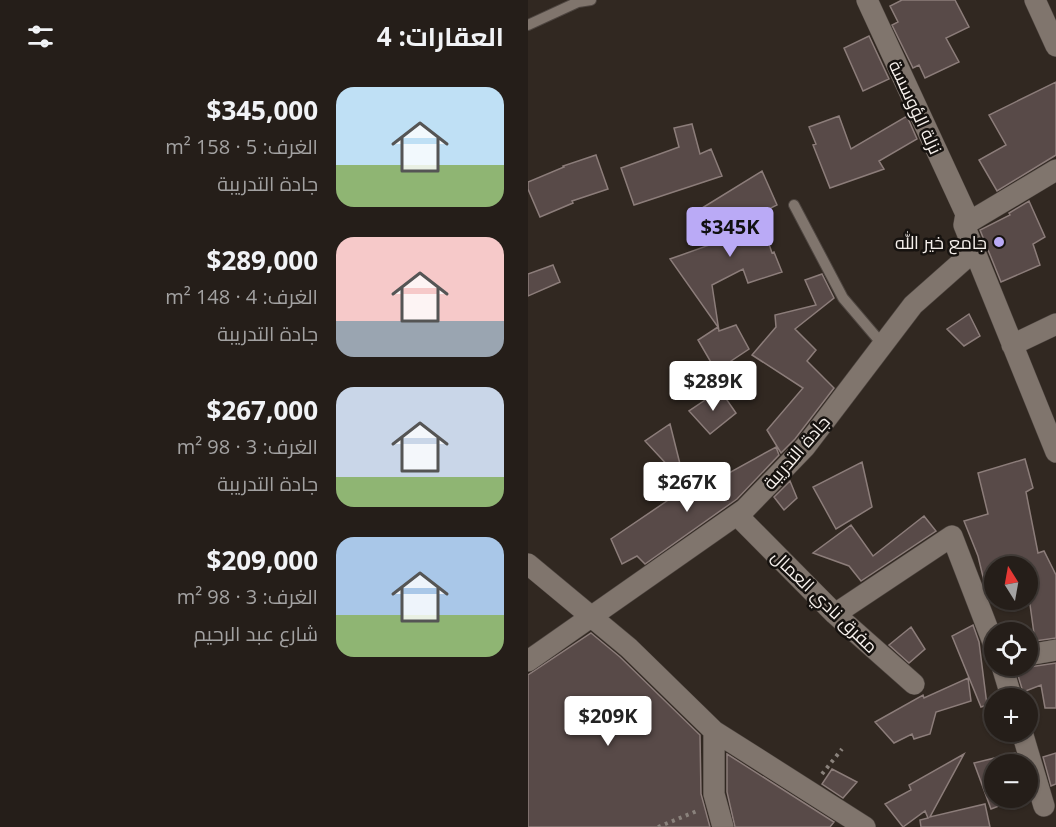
<!DOCTYPE html>
<html lang="ar">
<head>
<meta charset="utf-8">
<style>
	body { margin:0; font-family:"Open Sans",Cairo,sans-serif; background:#2d2722; color:#f1f3f6; direction:rtl; height:100vh; display:flex; flex-direction:column; font-size:22px; white-space:nowrap }
	* { box-sizing:border-box; margin:0 }
	p { font-size:20px; color:#a3a2a2 }
	.icon { flex:none; width:33px; height:33px; fill:none; stroke:currentColor; stroke-width:2; stroke-linecap:round; stroke-linejoin:round }
	.map { position:relative; flex:1; overflow:hidden; direction:ltr }
	.details { display:flex; flex-direction:column; background:#251e19; width:528px }
	.details>* { flex:none }
	.needle { width:39px; rotate:349deg }
	.fabs { position:absolute; left:456px; top:556px; display:grid; gap:12px }
	.fabs a { display:grid; place-items:center; width:54px; height:54px; border-radius:50%; background:#251e19; box-shadow:0 2px 4px #0004,0 0 0 2px #423c38; font-size:30px }
	.price { position:absolute; translate:-50% -51px; padding:0 14px; border-radius:6px; background:#fff; color:#222; font-size:20px; line-height:39px; filter:drop-shadow(0 2px 3px #0008) }
	.price::after { content:''; position:absolute; left:50%; top:36px; width:18px; height:14px; margin-left:-9px; background:inherit; clip-path:polygon(0 0,100% 0,50% 100%) }
	.price.active { background:#baaaf6; color:#111 }
	ul { padding:0; list-style:none }
	li { display:flex; align-items:center; gap:18px; height:150px; padding:0 24px }
	li span { display:grid; place-items:center; flex:none; width:168px; height:120px; border-radius:18px; color:#555 }
	li>.icon { margin-inline-start:auto }
	span .icon { width:72px; height:72px; fill:#fffc; stroke-width:1 }
	li b { font-size:26px }
	h2 { display:flex; justify-content:space-between; align-items:center; height:72px; padding:0 24px; font-size:26px }
	main { display:flex; flex:1; min-height:0 }
	.map>svg:first-child { display:block }
	.building { fill:#584a48; stroke:#8c7d7a; stroke-width:1.5 }
	.lines { fill:none; stroke-linecap:round; stroke-linejoin:round }
	.lane-casing { stroke:#4e4641; stroke-width:12 }
	.street-casing { stroke:#4e4641; stroke-width:22 }
	.path { stroke:#8a827c; stroke-width:4; stroke-dasharray:3 4.5; stroke-linecap:butt }
	.lane { stroke:#80756d; stroke-width:10 }
	.street { stroke:#80756d; stroke-width:21 }
	.poi-dot { fill:#baaaf6; stroke:#16120f; stroke-width:2 }
	.labels { text-anchor:middle; dominant-baseline:central; stroke-width:5; stroke-linejoin:round; paint-order:stroke }
	.street-label { font-size:18px; fill:#f6f0ec; stroke:#16120f }
	.poi-label { font-size:18px; fill:#f6f0ec; stroke:#16120f; text-anchor:end }
</style>
</head>
<body>
<main>
<div class="map">
<svg width="528" height="827" viewBox="0 0 528 827">
	<rect width="100%" height="100%" fill="#312821"/>
	<path class="building" d="M374,0H427L441,27L418,38L431,62L397,78L391,65L385,68L364,25L370,22L362,6Z
		M341,36L361,79L335,91L316,48Z
		M528,82V155L469,191L451,160L478,145L461,115Z
		M311,116L323,149L379,116L389,139L351,161L356,169L302,188L285,145L288,144L281,127Z
		M164,124L172,154L183,149L194,176L106,205L93,168L151,147L146,128Z
		M68,155L80,189L44,201L45,203L12,217L0,189V182L36,167L35,166Z
		M234,171L249,205L231,214L244,253L246,252L254,272L220,283L215,269L184,285L191,331L208,325L221,349L188,371L170,340L190,327L142,259L190,242L166,213Z
		M501,201L517,237L505,244L512,265L473,282L452,230L482,215L481,213Z
		M25,265L32,282L0,296V274Z
		M294,274L306,298L267,329L288,350L279,361L306,388L267,439L253,453L239,430L275,388L224,355L248,327L247,315L288,305L277,280Z
		M441,314L452,336L436,346L419,329Z
		M192,390L208,413L182,434L161,411Z
		M142,424L157,484L117,441Z
		M248,447L251,455L209,499L117,564L109,556L94,564L83,539L158,488L161,500L179,485Z
		M497,459L505,488L498,492L510,553L516,551L528,575V638L507,641L500,590V567H466V583L457,585L450,556L436,521L460,514L450,473Z
		M334,462L344,507L308,529L285,487Z
		M262,481L269,498L256,510L246,497Z
		M396,516L408,531L333,581L321,566L285,553L323,525L345,556Z
		M445,625L451,642L459,705L453,707L424,636Z
		M383,627L397,649L381,663L361,645Z
		M63,633L92,657L172,735L173,794L182,827H0V675Z
		M528,663V708H517L513,685L495,692L488,669Z
		M440,678L443,701L408,712L402,734L386,739L384,734L366,743L347,722L395,695L396,698Z
		M487,753L491,765H466V798H492L463,809L446,763Z
		M528,753V784L523,786L515,757Z
		M199,754L306,822L302,827H207L199,792Z
		M436,754L402,817L457,804L462,827H393L392,820L400,818L397,811L375,827L357,804L383,790L381,785Z
		M304,769L329,782L315,798L294,784Z"/>
	<g class="lines">
		<defs>
			<path id="lane" d="M0,25L50,2L63,0
				M266,205L315,298L355,345"/>
			<path id="street" d="M339,0L438,214L436,225L528,452
				M507,0L528,46
				M436,225L528,170
				M484,345L528,324
				M209,515L307,614L386,684
				M0,564L101,648L186,731L337,827
				M307,614L424,536L466,645
				M500,655L528,650
				M0,661L217,509L277,447L385,305L446,251
				M474,666L484,699
				M186,731V794L195,827
				M494,732L516,806"/>
		</defs>
		<use href="#lane" class="lane-casing"/>
		<use href="#street" class="street-casing"/>
		<path class="path" d="M294,774L314,749
			M130,827L169,811"/>
		<use href="#lane" class="lane"/>
		<use href="#street" class="street"/>
	</g>
	<circle class="poi-dot" cx="471" cy="242" r="6"/>
	<g class="labels">
		<g class="street-label">
			<text transform="translate(388 107) rotate(65)">نزلة الؤوسسة</text>
			<text transform="translate(268 452) rotate(-49)">جادة التدريبة</text>
			<text transform="translate(297 601) rotate(44)">مفرق نادي العمال</text>
		</g>
		<g class="poi-label">
			<text x="459" y="242">جامع خير الله</text>
		</g>
	</g>
</svg>
<div class="fabs">
<a><svg class="needle" viewBox="-14 -14 28 28"><path d="M0-13l5 13h-10z" fill="#e53935"/><path d="M0 13l5-13h-10z" fill="#a3a2a2"/></svg></a>
<a><svg class="icon" aria-label="locate" viewBox="0 0 24 24"><circle cx="12" cy="12" r="6"/><path d="M12 2v4M12 18v4M2 12h4M18 12h4"/></svg></a>
<a>+</a>
<a>−</a>
</div>
<b class="price active" style="left:202px;top:258px">$345K</b>
<b class="price" style="left:185px;top:412px">$289K</b>
<b class="price" style="left:159px;top:513px">$267K</b>
<b class="price" style="left:80px;top:747px">$209K</b>
</div>
<section class="details">
<h2>العقارات: 4<svg class="icon" aria-label="filters" viewBox="0 0 24 24"><path d="M4 7h16M4 17h16"/><circle cx="9" cy="7" r="2"/><circle cx="15" cy="17" r="2"/></svg></h2>
<ul>
<li><span style="background:linear-gradient(#bfe0f5 65%,#8fb573 0)"><svg class="icon" aria-label="home" viewBox="0 0 24 24"><path d="M3 11l9-7 9 7M6 9v11h12V9"/></svg></span><div><b>$345,000</b><p>الغرف: 5 · 158 m²</p><p>جادة التدريبة</p></div></li>
<li><span style="background:linear-gradient(#f6c9c9 70%,#9aa5b1 0)"><svg class="icon" aria-label="home" viewBox="0 0 24 24"><path d="M3 11l9-7 9 7M6 9v11h12V9"/></svg></span><div><b>$289,000</b><p>الغرف: 4 · 148 m²</p><p>جادة التدريبة</p></div></li>
<li><span style="background:linear-gradient(#c9d6e8 75%,#8fb573 0)"><svg class="icon" aria-label="home" viewBox="0 0 24 24"><path d="M3 11l9-7 9 7M6 9v11h12V9"/></svg></span><div><b>$267,000</b><p>الغرف: 3 · 98 m²</p><p>جادة التدريبة</p></div></li>
<li><span style="background:linear-gradient(#a9c7e8 65%,#8fb573 0)"><svg class="icon" aria-label="home" viewBox="0 0 24 24"><path d="M3 11l9-7 9 7M6 9v11h12V9"/></svg></span><div><b>$209,000</b><p>الغرف: 3 · 98 m²</p><p>شارع عبد الرحيم</p></div></li>
</ul>
</section>
</main>
</body>
</html>
